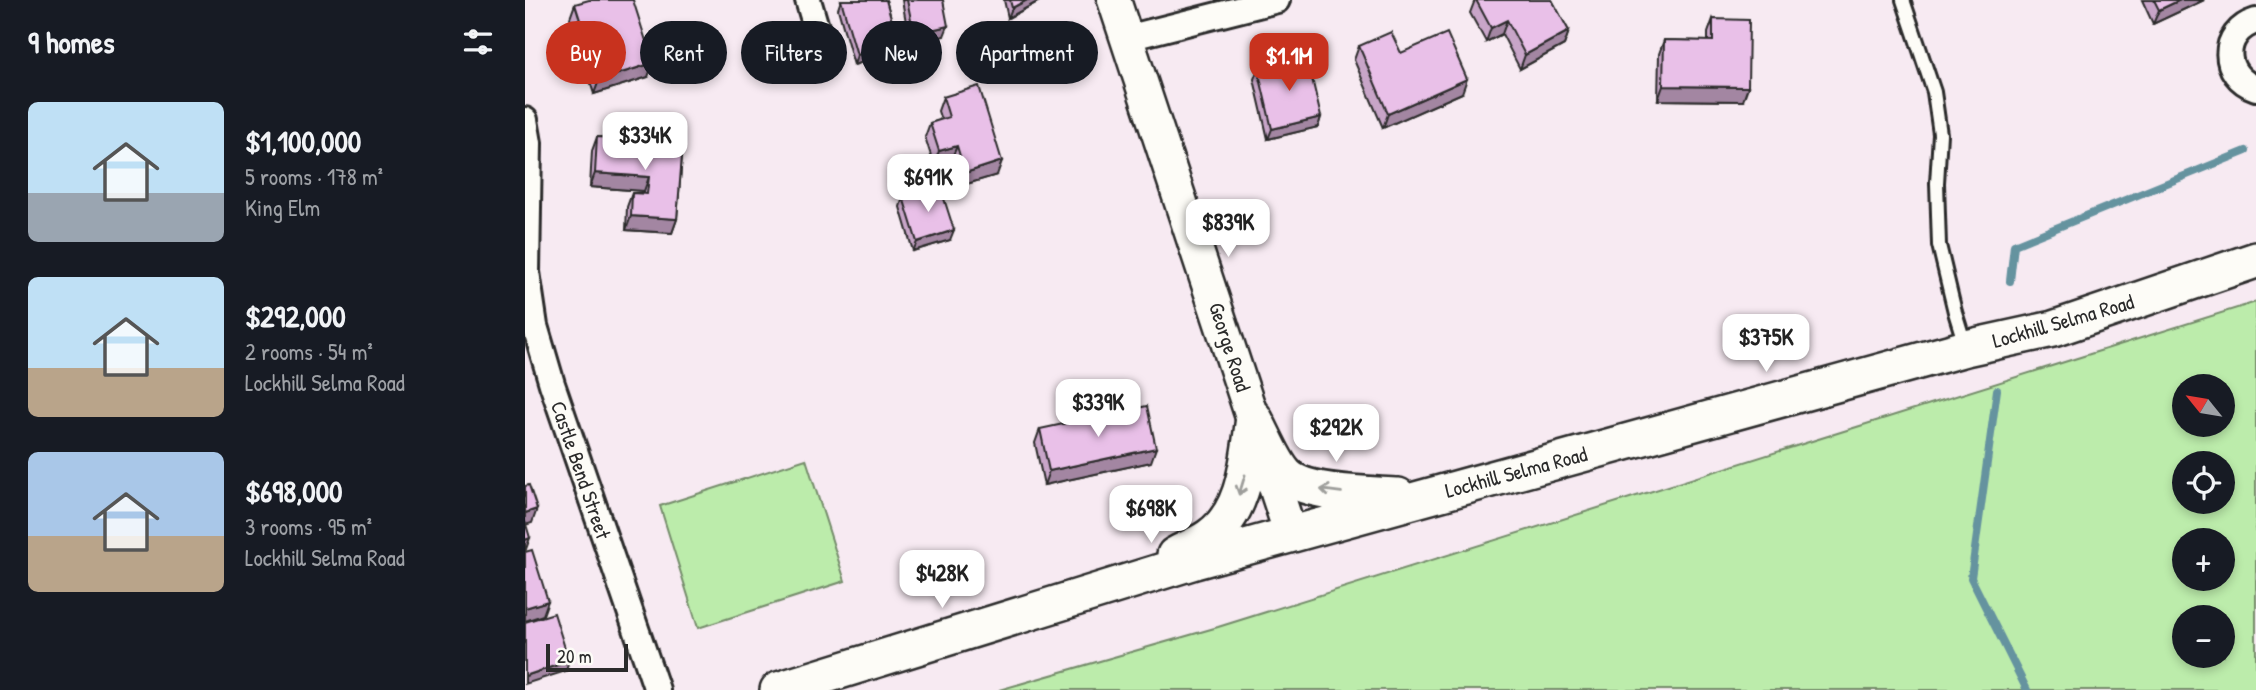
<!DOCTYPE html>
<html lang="en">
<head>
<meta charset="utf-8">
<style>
	body { margin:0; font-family:"Patrick Hand",sans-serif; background:#20242c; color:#f1f3f6; height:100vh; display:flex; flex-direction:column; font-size:26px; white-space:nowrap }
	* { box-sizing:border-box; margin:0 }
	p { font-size:23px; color:#9ea1a6 }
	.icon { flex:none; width:38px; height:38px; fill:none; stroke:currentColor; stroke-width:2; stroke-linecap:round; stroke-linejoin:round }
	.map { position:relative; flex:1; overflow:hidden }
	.drawer { display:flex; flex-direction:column; background:#171b24; width:525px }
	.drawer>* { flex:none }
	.guide { position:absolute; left:21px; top:21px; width:665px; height:63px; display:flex; gap:14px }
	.needle { width:46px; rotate:300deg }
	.tools { position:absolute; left:1647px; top:374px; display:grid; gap:14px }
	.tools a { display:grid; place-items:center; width:63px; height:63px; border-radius:50%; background:#171b24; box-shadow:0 4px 10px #0003; font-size:35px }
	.scale { position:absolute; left:21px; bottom:18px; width:82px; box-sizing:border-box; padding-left:7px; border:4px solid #2b2b2b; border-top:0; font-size:19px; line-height:24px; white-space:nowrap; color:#2b2b2b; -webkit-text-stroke:5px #fdfcf7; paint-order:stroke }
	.price { position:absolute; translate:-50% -60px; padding:0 16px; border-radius:14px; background:#fff; color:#222; font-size:23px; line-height:46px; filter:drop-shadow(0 2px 4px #0008) }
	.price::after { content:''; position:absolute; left:50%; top:42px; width:21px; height:16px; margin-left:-10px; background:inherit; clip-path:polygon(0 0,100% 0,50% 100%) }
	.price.current { background:#c8321e; color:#fff }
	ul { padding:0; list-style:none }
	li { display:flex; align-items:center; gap:21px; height:175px; padding:0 28px }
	li span { display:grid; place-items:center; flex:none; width:196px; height:140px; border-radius:10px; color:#555 }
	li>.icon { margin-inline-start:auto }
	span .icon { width:84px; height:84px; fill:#fffc; stroke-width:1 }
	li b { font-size:30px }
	h2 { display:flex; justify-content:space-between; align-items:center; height:84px; padding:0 28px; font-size:30px }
	.tag { padding:0 24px; border-radius:32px; background:#171b24; box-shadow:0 4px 10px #0003; font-size:24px; line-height:63px }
	.tag.current { background:#c8321e; color:#fff }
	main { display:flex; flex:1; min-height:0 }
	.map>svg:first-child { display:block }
	.green { fill:#bcecab; stroke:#748c6b; stroke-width:2; fill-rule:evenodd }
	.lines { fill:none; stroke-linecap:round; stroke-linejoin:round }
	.stream { stroke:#65939f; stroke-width:8 }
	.service-casing { stroke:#2b2b2b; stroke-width:18 }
	.minor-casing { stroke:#2b2b2b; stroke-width:30 }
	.tertiary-casing { stroke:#2b2b2b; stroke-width:37 }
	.secondary-casing { stroke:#2b2b2b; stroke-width:40 }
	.service { stroke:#fdfcf7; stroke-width:12 }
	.minor { stroke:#fdfcf7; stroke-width:24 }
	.tertiary { stroke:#fdfcf7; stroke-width:32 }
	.secondary { stroke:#fdfcf7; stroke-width:35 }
	.wall { fill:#c8a5c8; stroke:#2b2b2b; stroke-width:2 }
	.shaded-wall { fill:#a386a2; stroke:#2b2b2b; stroke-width:2 }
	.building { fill:#e9c0e8; stroke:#2b2b2b; stroke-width:2 }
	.oneway { stroke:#9e9e9b }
	.labels { text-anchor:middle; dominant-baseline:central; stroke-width:5; stroke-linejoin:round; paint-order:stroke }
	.street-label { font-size:21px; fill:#2b2b2b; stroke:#fdfcf7 }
</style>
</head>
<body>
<main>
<section class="drawer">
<h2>9 homes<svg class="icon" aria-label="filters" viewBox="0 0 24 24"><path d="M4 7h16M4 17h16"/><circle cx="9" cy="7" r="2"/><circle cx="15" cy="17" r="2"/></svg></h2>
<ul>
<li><span style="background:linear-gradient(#bfe0f5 65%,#9aa5b1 0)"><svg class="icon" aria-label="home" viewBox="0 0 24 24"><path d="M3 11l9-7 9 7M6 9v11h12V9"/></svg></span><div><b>$1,100,000</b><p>5 rooms · 178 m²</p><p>King Elm</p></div></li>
<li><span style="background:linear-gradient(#bfe0f5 65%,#b9a48a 0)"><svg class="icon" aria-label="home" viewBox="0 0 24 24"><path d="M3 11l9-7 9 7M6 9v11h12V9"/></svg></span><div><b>$292,000</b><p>2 rooms · 54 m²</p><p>Lockhill Selma Road</p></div></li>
<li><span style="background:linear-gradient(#a9c7e8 60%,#b9a48a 0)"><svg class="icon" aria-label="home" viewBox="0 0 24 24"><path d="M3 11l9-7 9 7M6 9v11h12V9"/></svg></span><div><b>$698,000</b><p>3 rooms · 95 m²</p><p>Lockhill Selma Road</p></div></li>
</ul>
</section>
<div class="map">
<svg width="1731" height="690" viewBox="0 0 1731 690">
	<rect width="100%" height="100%" fill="#f7eaf2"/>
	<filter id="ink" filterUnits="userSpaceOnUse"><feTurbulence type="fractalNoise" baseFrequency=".0143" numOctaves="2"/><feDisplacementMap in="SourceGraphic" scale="14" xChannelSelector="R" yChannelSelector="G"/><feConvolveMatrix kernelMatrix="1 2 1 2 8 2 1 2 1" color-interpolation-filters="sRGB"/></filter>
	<g filter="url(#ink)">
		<path class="green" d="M1731,302V690H474L693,627ZM1659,387H1698V425H1659ZM1659,464H1698V502H1659ZM1659,541H1698V579H1659ZM1659,618H1698V656H1659Z
			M281,459L320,581L173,628L135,506Z"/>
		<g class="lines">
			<path class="stream" d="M1485,281L1489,245L1721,151
				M1472,390L1446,578L1502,690"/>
			<defs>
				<path id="service" d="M1378,0L1409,92L1415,134L1412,183L1414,245L1430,312L1441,348"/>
				<path id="minor" d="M283,0L296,44
					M1731,21C1695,32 1696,76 1731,88
					M602,38L752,0
					M0,120L4,143L2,272L10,326L27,384L132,690"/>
				<path id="tertiary" d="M589,0L766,535"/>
				<path id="secondary" d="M729,418C738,434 749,463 761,475C781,495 846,494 873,496
					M650,555C661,549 674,544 684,537C721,512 723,457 729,418
					M253,690L670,561L1441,348L1528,329L1731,260"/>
			</defs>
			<use href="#service" class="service-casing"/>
			<use href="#minor" class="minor-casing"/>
			<use href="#tertiary" class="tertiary-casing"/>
			<use href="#secondary" class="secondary-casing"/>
			<use href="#service" class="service"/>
			<use href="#minor" class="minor"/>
			<use href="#tertiary" class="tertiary"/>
			<use href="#secondary" class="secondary"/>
		</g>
		<path class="wall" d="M316,0H361L373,43L369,52L329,65L313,9Z
			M377,0H418L419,36L385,44Z
			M479,0H516L483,18Z
			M950,0H1027L1044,31L1039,45L995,69L977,34L961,42L945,13Z
			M1617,0H1679L1628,24Z
			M50,4L123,77L69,94L45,18Z
			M1188,19L1218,101L1133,100L1134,54L1139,40L1183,41V33Z
			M834,46L876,53L937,93L858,128L829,60Z
			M733,69L796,117L793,127L743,139L729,79Z
			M418,97L472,175L435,186L426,160L409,165L400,137L405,123L416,120L413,111Z
			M72,137L158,143L152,219L147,233L101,230L102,207L107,193H119V191L65,187L67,151Z
			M378,197L425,240L388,251L375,207Z
			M515,429L626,462L519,485L510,443Z"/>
		<path class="shaded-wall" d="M502,0H516L483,18L487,8Z
			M1655,0H1679L1628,24L1634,10Z
			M982,20L977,34L961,42L966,28Z
			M423,26L419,36L385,44L389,34Z
			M1044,31L1039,45L995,69L1000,55Z
			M373,43L369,52L329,65L332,55Z
			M128,63L123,77L69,94L74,80Z
			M942,79L937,93L858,128L863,114Z
			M1138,86L1223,87L1218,101L1133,100Z
			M796,117L793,127L743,139L747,129Z
			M432,146L426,160L409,165L414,151Z
			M477,161L472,175L435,186L440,173Z
			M70,173L124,177L119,191L65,187Z
			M106,216L152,219L147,233L101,230Z
			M429,230L425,240L388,251L392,242Z
			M631,448L626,462L519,485L524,471Z
			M12,509L7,523L0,525V513Z
			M5,538L0,552V540Z
			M23,601L18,615L0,621V608Z
			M44,661L41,671L0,684V676Z"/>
		<path class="building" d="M64,0H108L128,63L74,80L50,4Z
			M316,0H361L373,43L332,55Z
			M382,0H418L423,26L389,34Z
			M485,0H502L487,8Z
			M951,0H1027L1044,31L1000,55L982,20L966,28Z
			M1629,0H1655L1634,10Z
			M1188,19L1224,20L1223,87L1138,86L1139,40L1188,41Z
			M866,32L876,53L922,33L942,79L863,114L834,46Z
			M782,57L796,117L747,129L733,69Z
			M454,86L477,161L440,173L432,146L414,151L405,123L424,117L418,97Z
			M72,137L158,143L152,219L106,216L107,193L122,194L124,177L70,173Z
			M415,186L429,230L392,242L378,197Z
			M622,406L631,448L524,471L515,429Z
			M4,485L12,509L0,513V486Z
			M0,521L5,538L0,540Z
			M7,550L23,601L0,608V552Z
			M29,613L44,661L0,676V622Z"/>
		<defs><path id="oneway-shaft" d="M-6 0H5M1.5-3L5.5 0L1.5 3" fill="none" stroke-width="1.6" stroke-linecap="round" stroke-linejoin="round" transform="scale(1.75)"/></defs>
		<g class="oneway">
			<use href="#oneway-shaft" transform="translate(717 485) rotate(107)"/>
			<use href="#oneway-shaft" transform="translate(806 491) rotate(-172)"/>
		</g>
	</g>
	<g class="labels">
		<g class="street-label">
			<text transform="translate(1538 321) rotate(-16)">Lockhill Selma Road</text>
			<text transform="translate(705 347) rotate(72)">George Road</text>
			<text transform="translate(56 470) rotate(71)">Castle Bend Street</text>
			<text transform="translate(991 472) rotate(-15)">Lockhill Selma Road</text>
		</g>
	</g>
</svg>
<div class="tools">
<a><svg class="needle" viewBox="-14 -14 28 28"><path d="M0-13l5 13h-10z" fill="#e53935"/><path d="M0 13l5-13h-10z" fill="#9ea1a6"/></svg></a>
<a><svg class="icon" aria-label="locate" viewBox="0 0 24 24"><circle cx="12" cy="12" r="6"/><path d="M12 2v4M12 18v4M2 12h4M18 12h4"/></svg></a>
<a>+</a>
<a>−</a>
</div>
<div class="scale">20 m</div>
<b class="price current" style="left:764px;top:93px">$1.1M</b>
<b class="price" style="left:120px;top:172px">$334K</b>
<b class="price" style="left:403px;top:214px">$691K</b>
<b class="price" style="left:703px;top:259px">$839K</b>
<b class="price" style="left:1241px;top:374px">$375K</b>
<b class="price" style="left:573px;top:439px">$339K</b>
<b class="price" style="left:811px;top:464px">$292K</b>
<b class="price" style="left:626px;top:545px">$698K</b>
<b class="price" style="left:417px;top:610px">$428K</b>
<div class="guide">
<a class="tag current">Buy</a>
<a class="tag">Rent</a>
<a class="tag">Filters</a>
<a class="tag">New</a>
<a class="tag">Apartment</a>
</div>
</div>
</main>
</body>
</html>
